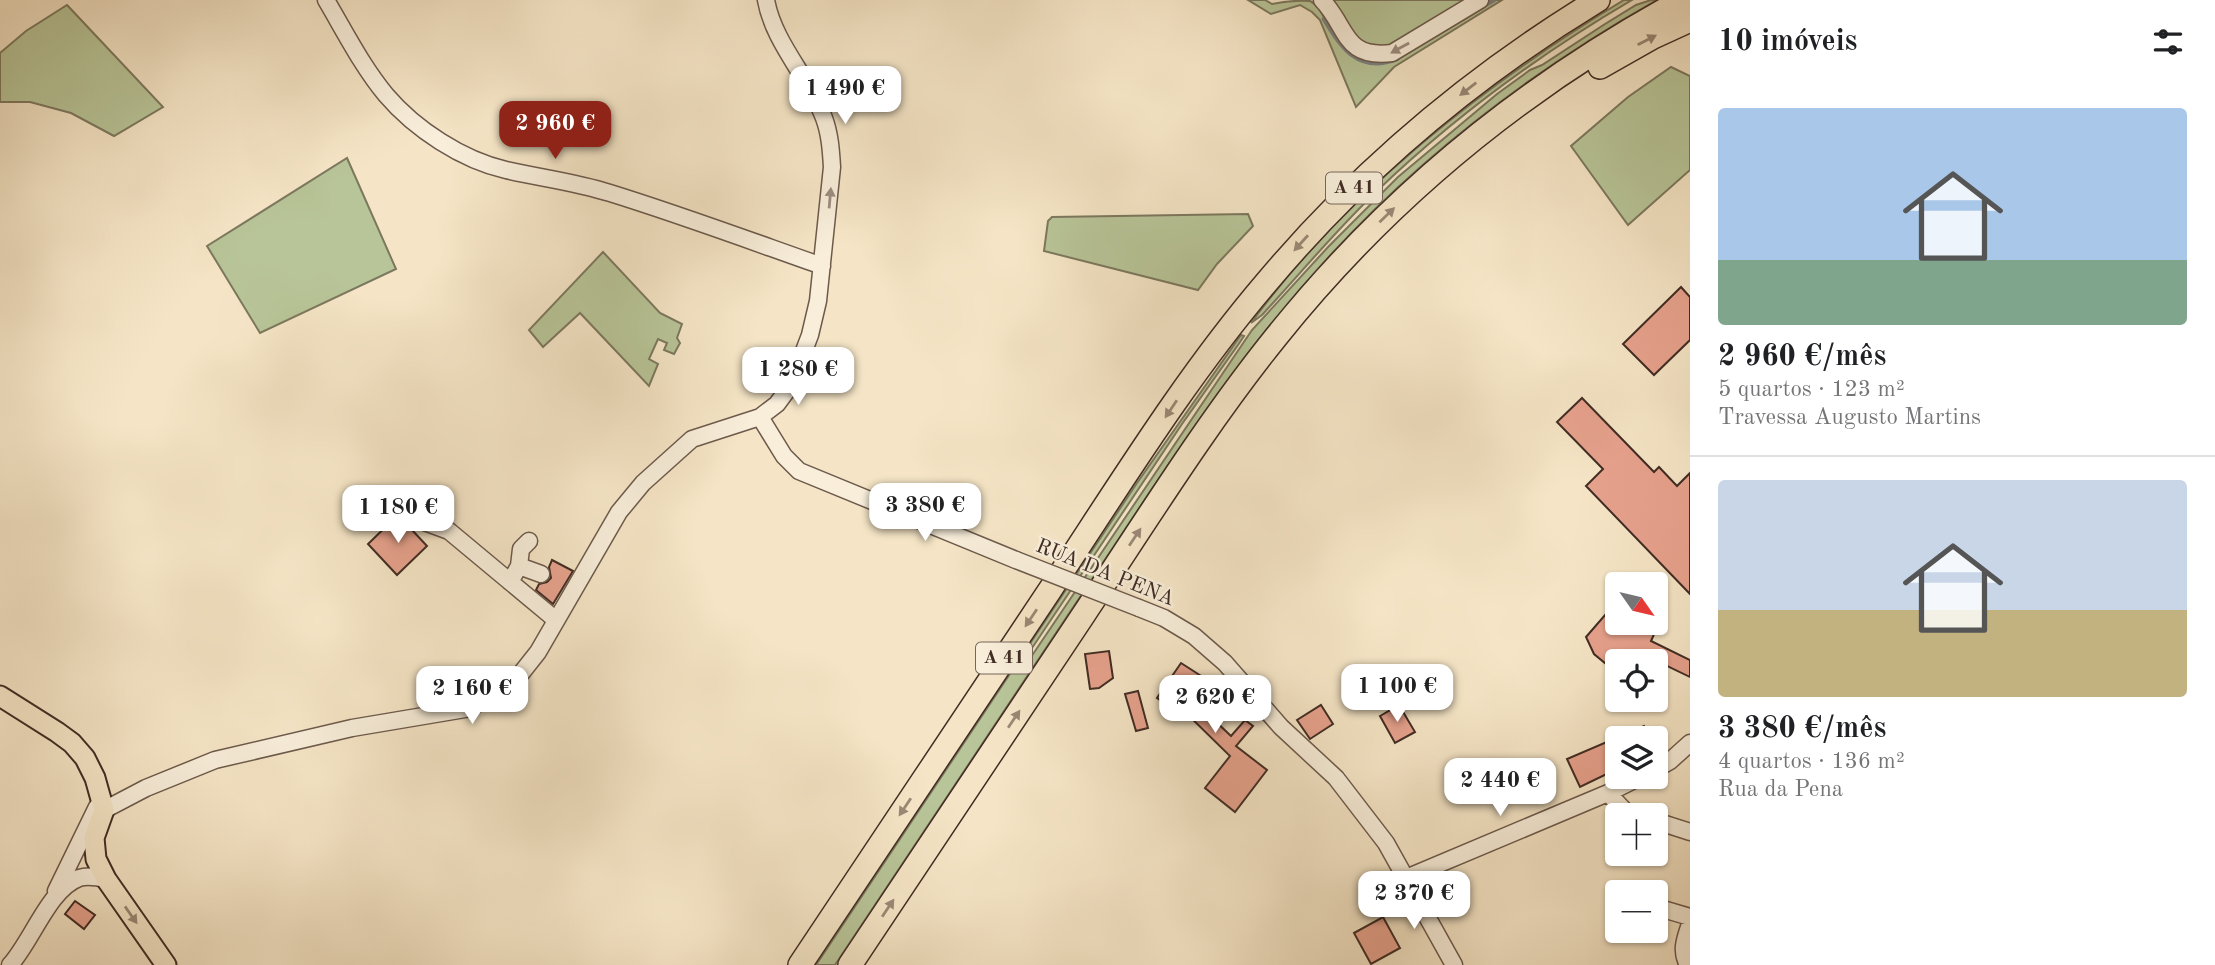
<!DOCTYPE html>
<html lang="pt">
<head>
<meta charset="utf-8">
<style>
	body { margin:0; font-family:"Old Standard TT",serif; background:#f2f2f2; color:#202124; height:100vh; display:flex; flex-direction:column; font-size:26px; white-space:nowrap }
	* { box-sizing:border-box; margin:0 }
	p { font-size:23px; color:#757577 }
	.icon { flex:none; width:38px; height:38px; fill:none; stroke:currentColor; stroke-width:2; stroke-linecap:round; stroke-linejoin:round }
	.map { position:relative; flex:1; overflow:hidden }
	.details { display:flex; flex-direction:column; background:#fff; width:525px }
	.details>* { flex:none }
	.needle { width:46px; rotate:124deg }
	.fabs { position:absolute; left:1605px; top:572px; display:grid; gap:14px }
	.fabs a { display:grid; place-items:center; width:63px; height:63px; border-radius:7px; background:#fff; box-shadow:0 2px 5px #0004; font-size:35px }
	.price { position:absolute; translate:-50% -60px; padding:0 16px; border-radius:14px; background:#fff; color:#222; font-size:23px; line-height:46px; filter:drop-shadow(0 2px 4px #0008) }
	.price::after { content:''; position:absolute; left:50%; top:42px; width:21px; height:16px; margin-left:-10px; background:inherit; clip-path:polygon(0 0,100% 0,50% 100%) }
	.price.active { background:#8f2418; color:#fff }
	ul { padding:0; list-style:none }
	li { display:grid; align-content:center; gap:14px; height:371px; padding:0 28px }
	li+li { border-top:2px solid #e0e0e0 }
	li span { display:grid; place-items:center; height:217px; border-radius:7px; color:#555 }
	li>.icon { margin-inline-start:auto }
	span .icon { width:126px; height:126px; fill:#fffc; stroke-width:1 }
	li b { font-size:30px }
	h2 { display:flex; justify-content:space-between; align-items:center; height:84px; padding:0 28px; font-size:30px }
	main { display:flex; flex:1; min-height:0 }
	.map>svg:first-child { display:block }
	.green { fill:#b8c598; stroke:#7c785e; stroke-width:2 }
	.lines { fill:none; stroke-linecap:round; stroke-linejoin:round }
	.stream { stroke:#7a8281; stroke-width:4.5 }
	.building { fill:#e7a28d; stroke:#402c24; stroke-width:2 }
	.minor-casing { stroke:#6d5a4c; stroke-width:19 }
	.major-casing { stroke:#402c24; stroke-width:23 }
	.highway-casing { stroke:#402c24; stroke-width:26 }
	.minor { stroke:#f8eeda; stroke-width:16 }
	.major { stroke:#f5e5c6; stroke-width:19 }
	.highway { stroke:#f5e5c6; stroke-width:23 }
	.minor-bridge-casing { stroke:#6d5a4c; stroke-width:19; stroke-linecap:butt }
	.minor-bridge { stroke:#f8eeda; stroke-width:16 }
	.oneway { fill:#9a8875 }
	.oneway2 { fill:#9c8d7f }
	.labels { text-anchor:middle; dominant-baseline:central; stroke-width:5; stroke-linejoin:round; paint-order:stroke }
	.shield { fill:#f8eeda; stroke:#77665b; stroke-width:2 }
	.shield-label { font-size:19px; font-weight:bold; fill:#402c24 }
	.street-label { font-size:21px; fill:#402c24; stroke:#f8eeda }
</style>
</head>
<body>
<main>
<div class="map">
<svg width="1690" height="965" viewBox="0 0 1690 965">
	<rect width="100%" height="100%" fill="#f5e5c6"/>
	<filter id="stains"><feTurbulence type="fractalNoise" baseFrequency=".00286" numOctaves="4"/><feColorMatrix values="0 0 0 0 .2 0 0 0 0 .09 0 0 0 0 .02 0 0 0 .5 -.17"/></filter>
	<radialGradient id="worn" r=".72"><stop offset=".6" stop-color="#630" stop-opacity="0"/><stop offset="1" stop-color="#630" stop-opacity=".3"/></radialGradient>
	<path class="green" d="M1248,0H1265L1272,4C1283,2 1300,0 1310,1C1319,5 1323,16 1327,23C1343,52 1363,73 1398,58L1494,0H1502L1394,67L1356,107L1320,20L1312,12L1300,5L1271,14Z
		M1328,0H1470L1396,46L1374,48L1353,37Z
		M1624,0H1632C1540,54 1454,117 1377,191C1336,230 1300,274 1262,315L1251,323C1347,192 1486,83 1624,0Z
		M1651,0H1657C1524,75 1403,169 1303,286C1218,383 1150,493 1078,600C997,722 916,843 835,965H816L1137,483L1241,335L1244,336L1238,345L1182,424L1026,657L1029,660L1252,330L1329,246L1398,177L1497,94L1530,70L1542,65L1605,24L1636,5Z
		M67,5L163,107L114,136L71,113L30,102H0V53L26,31Z
		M1671,67L1690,76V170L1628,225L1571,146L1628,97Z
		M347,158L396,269L260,333L207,246Z
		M1248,214L1253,226L1217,264L1198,290L1044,251L1048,221L1052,217Z
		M603,252L660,313L682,324L677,338L680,343L674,354L664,350L667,343L658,339L649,359L658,364L649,386L580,313L543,347L529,330Z"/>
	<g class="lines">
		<path class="stream" d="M1482,7L1494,0
			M1324,19C1341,48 1359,74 1397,59"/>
	</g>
	<path class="building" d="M1681,287L1690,297V340L1654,375L1623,344Z
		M1582,398L1654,472L1659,467L1677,486L1690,473V594L1586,486L1603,469L1557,422Z
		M398,515L427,546L397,575L368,544Z
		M552,560L573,571L553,604L536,590L539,584L547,582L551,578L549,567Z
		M1617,589V623H1659L1651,641L1690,660V677L1634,650L1631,655L1626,651L1611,668L1594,654L1586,637L1606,614Z
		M1109,651L1113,678L1099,688L1090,689L1085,654Z
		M1181,663L1226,692L1210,716L1231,736L1245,720L1253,726L1236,746L1267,770L1235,812L1205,788L1230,756L1178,705L1175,710L1157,698Z
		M1138,691L1148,728L1136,731L1125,694Z
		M1321,705L1333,724L1310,739L1297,720Z
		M1399,705L1415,732L1395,743L1380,716Z
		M1644,726L1650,738H1617V769L1580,787L1567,759Z
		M75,901L95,915L84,929L65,914Z
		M1383,917L1400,948L1371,964L1354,933Z"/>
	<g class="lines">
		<defs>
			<path id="minor" d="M326,0C345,32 362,66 386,95C415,129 462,160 506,170C541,178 576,182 610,193C681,215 751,241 822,266
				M1322,0C1348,27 1343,59 1392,53L1480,0
				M760,417L784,456L799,471L1016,560
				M422,521L449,531L556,620
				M519,566L541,574
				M510,582L519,566L521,549L529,541
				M1139,608L1164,618L1194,636L1225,663L1281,727L1336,778L1386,843L1454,965
				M1656,769L1670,761L1690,743
				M1608,793L1624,810L1638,816
				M104,810L146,788L215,760L352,728L465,709L496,695L519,676L538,652L619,512L643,483L692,439L760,417L777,404L791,385L810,335L818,301L832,167C831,151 830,134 824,118C809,77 774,44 766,0
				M1656,821L1690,832
				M1406,878L1608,793L1640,777
				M56,891L97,807
				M1656,907L1690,917
				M10,965C32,941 49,889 79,878C88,875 97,877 106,879
				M1688,965C1680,951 1685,939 1690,924"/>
			<path id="major" d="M0,696L57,732L72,743L85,758L95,778L104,810L94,838L96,859L106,879L166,965"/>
			<path id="highway" d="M1600,67L1653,37L1690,20
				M800,965C883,840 967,715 1050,590C1119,486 1185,378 1266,283C1360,171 1473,76 1598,0
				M850,965C928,848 1006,731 1084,614C1146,521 1206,424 1276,337C1388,197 1526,85 1683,0"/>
		</defs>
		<use href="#minor" class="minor-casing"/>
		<use href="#major" class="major-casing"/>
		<use href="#highway" class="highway-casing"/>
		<use href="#minor" class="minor"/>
		<use href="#major" class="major"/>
		<use href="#highway" class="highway"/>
		<defs>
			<path id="minor-bridge" d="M1016,560L1139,608"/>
		</defs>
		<use href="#minor-bridge" class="minor-bridge-casing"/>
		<use href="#minor-bridge" class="minor-bridge"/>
	</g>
	<defs><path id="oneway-solid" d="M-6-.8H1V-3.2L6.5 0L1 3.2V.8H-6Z" transform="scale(1.75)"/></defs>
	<g class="oneway">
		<use href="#oneway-solid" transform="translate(1647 40) rotate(-27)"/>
		<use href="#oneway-solid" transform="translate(1468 89) rotate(142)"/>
		<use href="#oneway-solid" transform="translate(1387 215) rotate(-44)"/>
		<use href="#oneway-solid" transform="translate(1301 243) rotate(132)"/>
		<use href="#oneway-solid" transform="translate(1171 409) rotate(124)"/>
		<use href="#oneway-solid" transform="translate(1135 537) rotate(-56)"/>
		<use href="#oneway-solid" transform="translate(1031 618) rotate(124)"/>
		<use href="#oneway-solid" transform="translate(1014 719) rotate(-56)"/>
		<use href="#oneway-solid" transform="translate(905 807) rotate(124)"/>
		<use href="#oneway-solid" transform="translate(888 908) rotate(-56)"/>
		<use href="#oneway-solid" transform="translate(131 915) rotate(55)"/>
	</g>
	<g class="oneway2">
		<use href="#oneway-solid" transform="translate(1400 48) rotate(151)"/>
		<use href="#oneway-solid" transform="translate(830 198) rotate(-85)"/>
	</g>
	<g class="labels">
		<g class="shield">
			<rect x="1326" y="172.5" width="56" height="31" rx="5"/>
			<rect x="976" y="642.5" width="56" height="31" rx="5"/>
		</g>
		<g class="shield-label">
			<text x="1354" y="188">A 41</text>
			<text x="1004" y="658">A 41</text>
		</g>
		<g class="street-label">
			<text transform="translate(1105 573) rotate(22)">RUA DA PENA</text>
		</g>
	</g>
	<rect width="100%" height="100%" filter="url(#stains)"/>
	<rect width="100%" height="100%" fill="url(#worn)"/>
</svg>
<div class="fabs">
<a><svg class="needle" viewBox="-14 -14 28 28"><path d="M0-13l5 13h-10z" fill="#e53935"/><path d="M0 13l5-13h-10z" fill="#757577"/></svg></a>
<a><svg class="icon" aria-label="locate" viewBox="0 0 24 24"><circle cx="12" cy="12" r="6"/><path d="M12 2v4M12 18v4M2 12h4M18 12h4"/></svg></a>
<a><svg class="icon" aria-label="layers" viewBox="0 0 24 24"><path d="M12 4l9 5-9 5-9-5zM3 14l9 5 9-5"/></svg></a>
<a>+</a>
<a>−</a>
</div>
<b class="price" style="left:845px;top:126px">1 490 €</b>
<b class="price active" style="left:555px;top:161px">2 960 €</b>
<b class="price" style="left:798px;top:407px">1 280 €</b>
<b class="price" style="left:925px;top:543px">3 380 €</b>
<b class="price" style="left:398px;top:545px">1 180 €</b>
<b class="price" style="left:1397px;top:724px">1 100 €</b>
<b class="price" style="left:472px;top:726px">2 160 €</b>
<b class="price" style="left:1215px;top:735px">2 620 €</b>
<b class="price" style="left:1500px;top:818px">2 440 €</b>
<b class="price" style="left:1414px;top:931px">2 370 €</b>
</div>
<section class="details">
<h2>10 imóveis<svg class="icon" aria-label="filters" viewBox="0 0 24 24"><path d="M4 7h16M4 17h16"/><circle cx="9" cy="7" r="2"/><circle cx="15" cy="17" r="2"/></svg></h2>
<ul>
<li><span style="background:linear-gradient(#a9c7e8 70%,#7fa58c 0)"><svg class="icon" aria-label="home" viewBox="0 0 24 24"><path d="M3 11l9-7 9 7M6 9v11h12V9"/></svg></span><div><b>2 960 €/mês</b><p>5 quartos · 123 m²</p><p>Travessa Augusto Martins</p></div></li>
<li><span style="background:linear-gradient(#c9d6e8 60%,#c2b280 0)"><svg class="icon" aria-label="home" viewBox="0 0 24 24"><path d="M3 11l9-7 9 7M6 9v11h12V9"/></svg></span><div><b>3 380 €/mês</b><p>4 quartos · 136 m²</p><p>Rua da Pena</p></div></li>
</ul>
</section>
</main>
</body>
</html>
